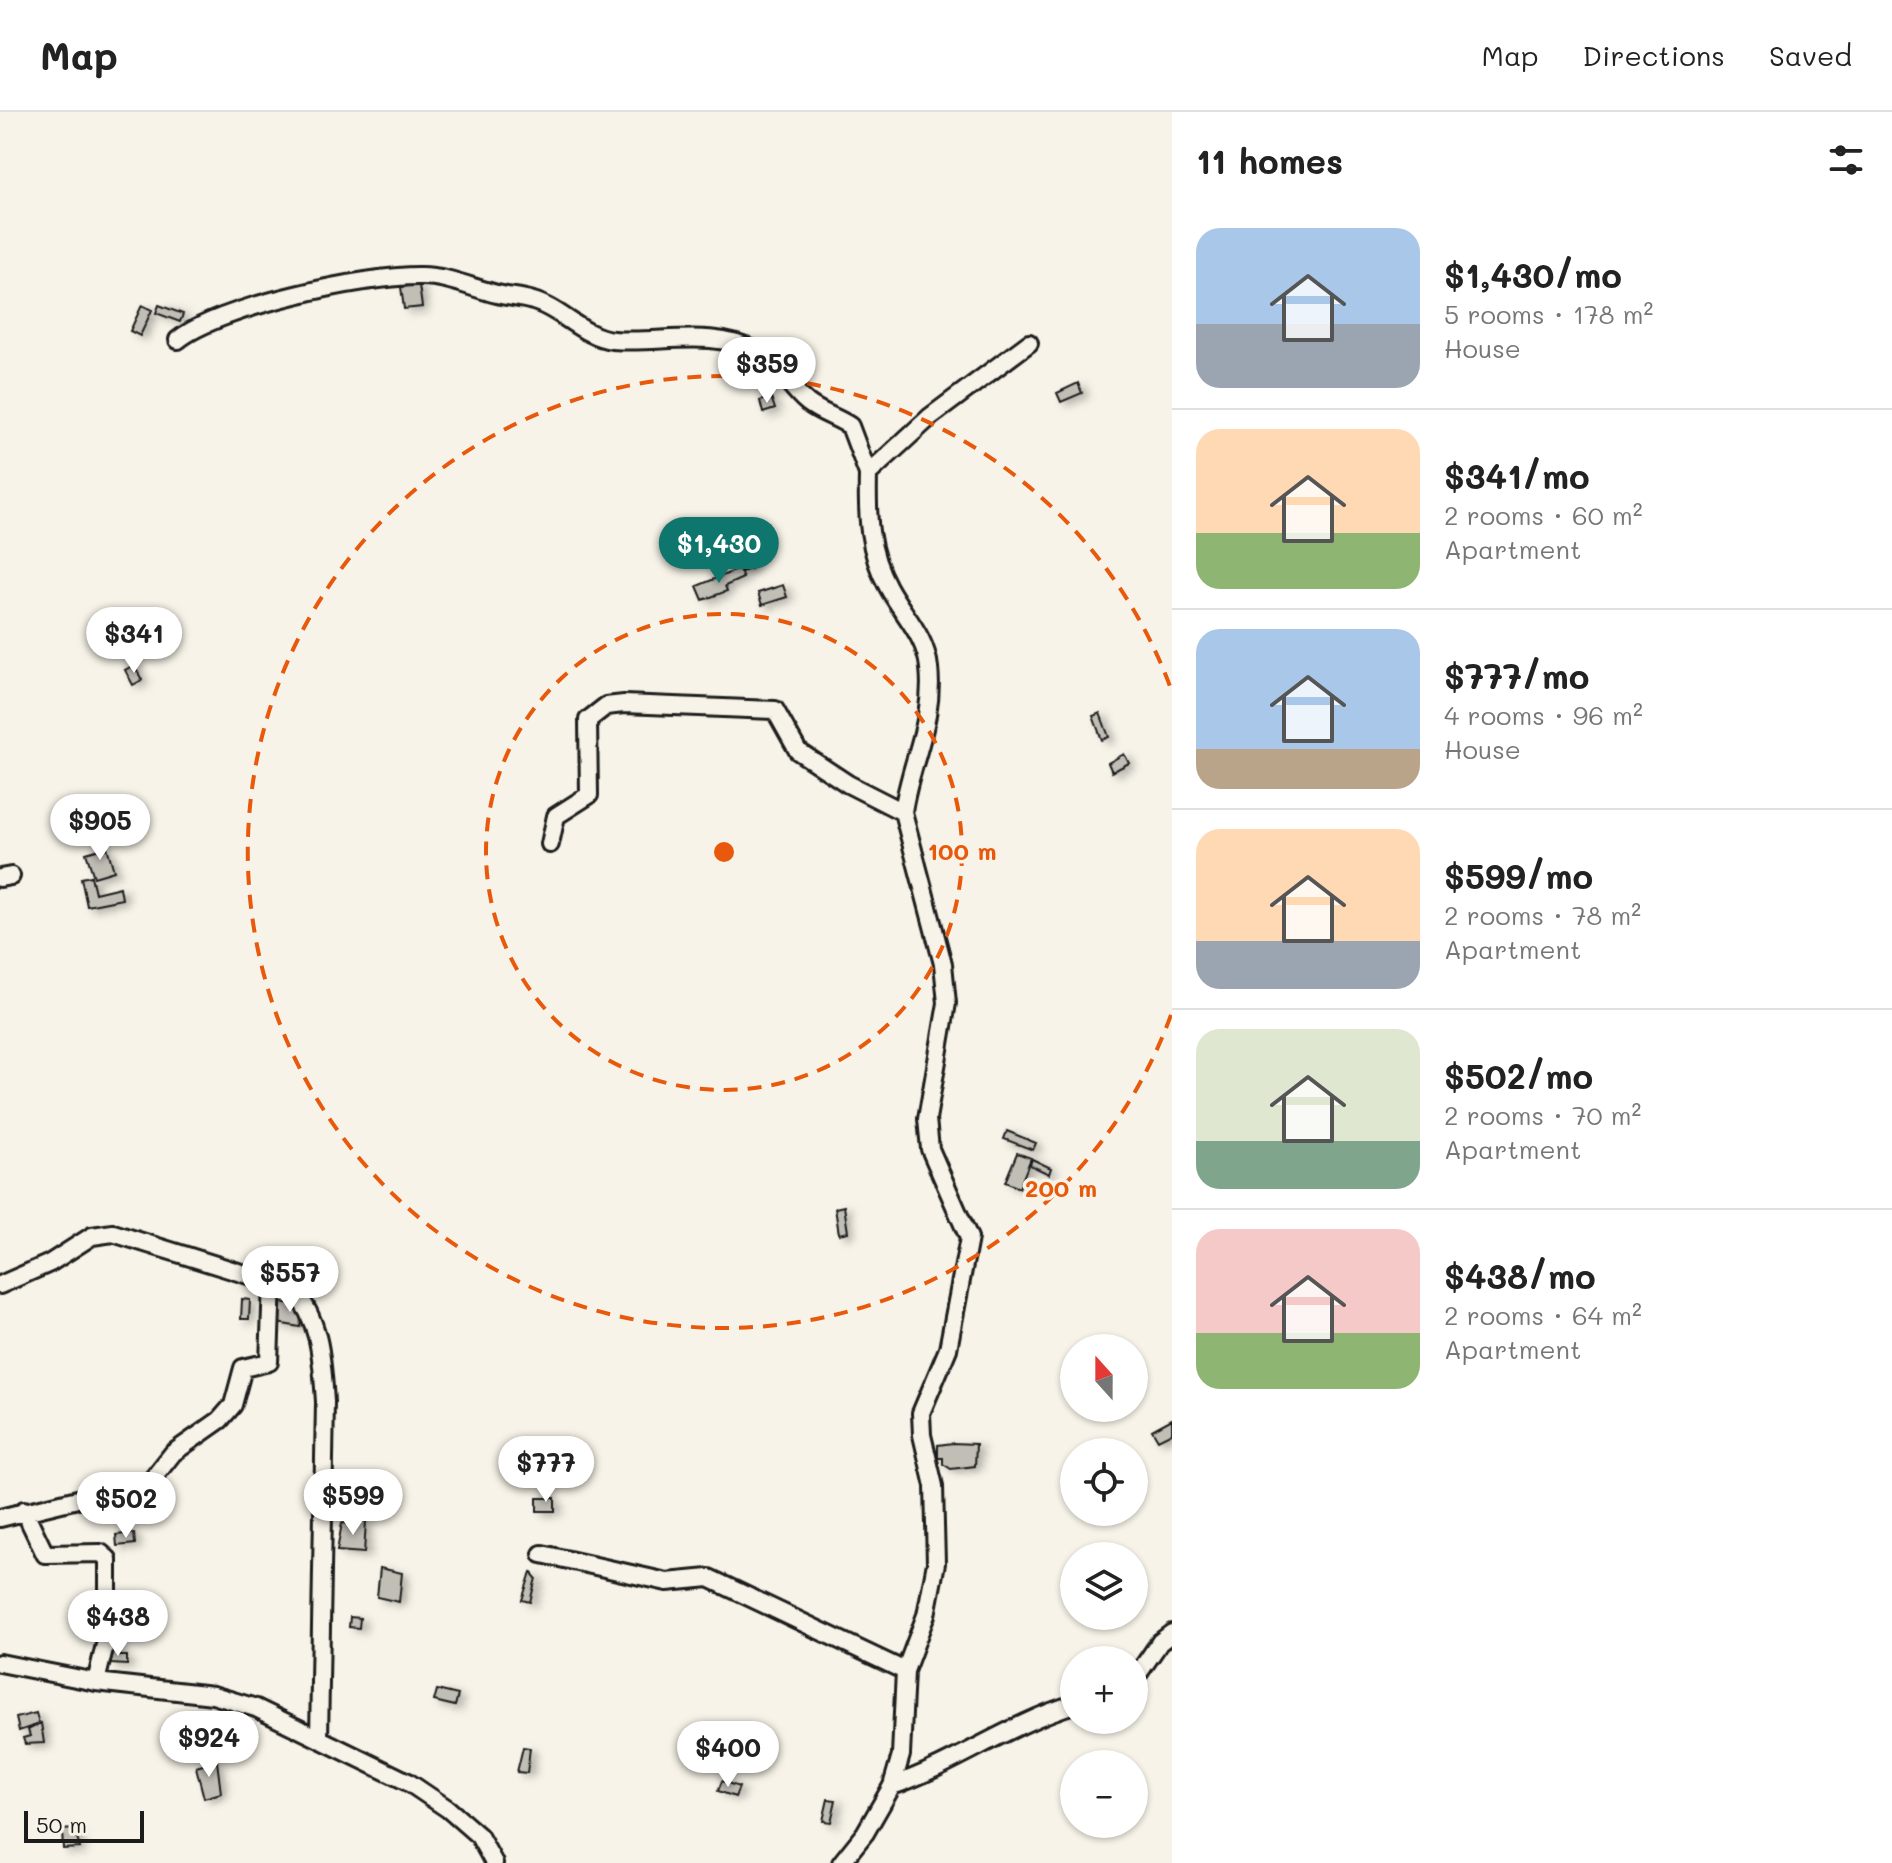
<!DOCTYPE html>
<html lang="en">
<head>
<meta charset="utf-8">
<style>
	body { margin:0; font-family:Mali,sans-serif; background:#f2f2f2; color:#222; height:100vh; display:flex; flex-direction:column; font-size:30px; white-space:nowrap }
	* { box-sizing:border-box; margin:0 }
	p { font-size:26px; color:#767676 }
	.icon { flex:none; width:44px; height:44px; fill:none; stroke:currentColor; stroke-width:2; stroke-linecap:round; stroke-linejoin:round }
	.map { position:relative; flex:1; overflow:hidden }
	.sheet { display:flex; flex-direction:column; background:#fff; width:720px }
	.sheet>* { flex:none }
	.needle { width:52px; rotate:339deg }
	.tools { position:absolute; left:1060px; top:1222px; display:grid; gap:16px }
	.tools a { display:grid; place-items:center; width:88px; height:88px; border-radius:50%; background:#fff; box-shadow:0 2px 6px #0004; font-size:40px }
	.scale { position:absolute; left:24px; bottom:20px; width:120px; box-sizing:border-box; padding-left:8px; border:4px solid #1c1c1c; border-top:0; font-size:22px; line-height:28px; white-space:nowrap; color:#1c1c1c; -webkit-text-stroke:6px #f7f3e8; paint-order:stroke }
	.price { position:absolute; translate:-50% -68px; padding:0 18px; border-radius:28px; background:#fff; color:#222; font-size:26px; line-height:52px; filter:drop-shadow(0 2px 4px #0008) }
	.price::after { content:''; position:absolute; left:50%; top:48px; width:24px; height:18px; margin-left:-12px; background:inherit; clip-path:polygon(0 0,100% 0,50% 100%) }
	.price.current { background:#0f766e; color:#fff }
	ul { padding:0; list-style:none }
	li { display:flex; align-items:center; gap:24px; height:200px; padding:0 24px }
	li+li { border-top:2px solid #e0e0e0 }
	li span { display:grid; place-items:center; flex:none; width:224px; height:160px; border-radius:24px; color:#555 }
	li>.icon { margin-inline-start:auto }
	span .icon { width:96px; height:96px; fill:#fffc; stroke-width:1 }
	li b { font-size:34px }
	h2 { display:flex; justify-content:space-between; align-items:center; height:96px; padding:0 24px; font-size:34px }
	header { display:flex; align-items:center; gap:48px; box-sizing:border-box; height:112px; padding:0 40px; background:#fff; border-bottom:2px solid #e0e0e0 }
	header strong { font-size:38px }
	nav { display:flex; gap:44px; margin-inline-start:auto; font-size:28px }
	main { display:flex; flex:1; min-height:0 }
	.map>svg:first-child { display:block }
	.building { fill:#c0beb5; stroke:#1c1c1c; stroke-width:2; filter:url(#shadow) }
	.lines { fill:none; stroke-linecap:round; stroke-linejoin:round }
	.minor-casing { stroke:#1c1c1c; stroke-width:22 }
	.minor { stroke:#f7f3e8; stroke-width:16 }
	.ring { fill:none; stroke:#e8590c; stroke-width:4; stroke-dasharray:14 10 }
	.centre { fill:#e8590c; stroke:#f7f3e8; stroke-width:4 }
	.ring-label { font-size:24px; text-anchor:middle; font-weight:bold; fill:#e8590c; stroke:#f7f3e8; stroke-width:7; stroke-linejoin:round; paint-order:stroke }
</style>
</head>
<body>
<header>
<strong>Map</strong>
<nav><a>Map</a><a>Directions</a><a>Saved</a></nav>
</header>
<main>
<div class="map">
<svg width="1172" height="1751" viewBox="0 0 1172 1751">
	<defs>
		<filter id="shadow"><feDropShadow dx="6" dy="3.5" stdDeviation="4" flood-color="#0004"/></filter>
	</defs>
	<rect width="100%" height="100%" fill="#f7f3e8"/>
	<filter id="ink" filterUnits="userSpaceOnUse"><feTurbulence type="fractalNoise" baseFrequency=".0125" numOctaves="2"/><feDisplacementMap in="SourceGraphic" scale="16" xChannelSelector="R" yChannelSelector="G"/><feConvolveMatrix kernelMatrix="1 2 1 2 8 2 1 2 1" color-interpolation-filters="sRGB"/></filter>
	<g filter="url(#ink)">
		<path class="building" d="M419,173L422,195L404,197L401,175Z
			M142,193L152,198L140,224L130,219Z
			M159,193L183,202L180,210L156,201Z
			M754,250H764L763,268L753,267Z
			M1078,271L1082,281L1061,290L1057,281Z
			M771,285L775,297L763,301L760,289Z
			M745,443L751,457L741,460L735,447Z
			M739,457L743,466L725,474L727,479L703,488L697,474Z
			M783,473L787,485L762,493L758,481Z
			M134,553L142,568L133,573L125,558Z
			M1100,601L1109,625L1102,628L1093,604Z
			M1124,642L1129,651L1112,660L1108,651Z
			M107,735L114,759L94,765L86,741Z
			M91,764L95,781L120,775L122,787L87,794L81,766Z
			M1007,1019L1036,1031L1033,1038L1004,1027Z
			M1017,1041L1031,1046L1019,1076L1005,1070Z
			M1032,1047L1051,1056L1049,1062L1030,1053Z
			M844,1094L848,1120L839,1122L835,1096Z
			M242,1187L250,1188L249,1207H241Z
			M280,1190L303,1194L300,1215L277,1211Z
			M1172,1307V1321L1158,1328L1152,1318Z
			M953,1331L976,1332L975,1354L951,1357L943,1352V1346H938V1333Z
			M537,1386H555V1399H537Z
			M354,1408L366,1409L364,1441L337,1439L342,1411L353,1412Z
			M134,1421L135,1432L117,1434L116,1423Z
			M380,1456L402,1461L399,1490L377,1485Z
			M531,1460L536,1466L530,1490L522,1488Z
			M350,1505L360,1506L359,1516L349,1515Z
			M111,1537H120V1544H127V1553L111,1552Z
			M437,1578L458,1583L455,1594L434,1589Z
			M36,1601L39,1612L19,1619L16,1606Z
			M41,1611L44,1631L25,1632L23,1626L30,1624L28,1618Z
			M523,1635L530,1636L527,1661L517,1660Z
			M217,1649L221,1681L204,1686L196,1655Z
			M722,1669L739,1675L735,1685L718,1679Z
			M828,1687L836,1688L831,1710L823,1709Z
			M74,1717L80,1736L63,1737L62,1718Z"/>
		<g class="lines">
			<defs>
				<path id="minor" d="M178,228C218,195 367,163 421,164C447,164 472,176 497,182C509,185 521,185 533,189C562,197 582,225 613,228C661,232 712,216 757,240C779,251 789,276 808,291C821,301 836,305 850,314L868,362
					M550,732L556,704L589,683L588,608L606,594L624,592L775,598L798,639L848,672L903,700
					M0,766L11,764
					M0,1173L50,1151L92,1124L113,1121L293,1177C321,1210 322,1248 325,1290L319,1626
					M24,1398L45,1442L101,1441L108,1447V1520L96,1570
					M0,1406L151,1369L173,1341L220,1308L233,1293L243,1256L269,1250L272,1170
					M542,1442L667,1470L709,1466L905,1559
					M0,1551L96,1570L213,1583L256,1596L408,1670L448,1697L479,1724L494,1751
					M1134,1568L1160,1530L1172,1521
					M892,1674C956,1652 1009,1612 1074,1592
					M841,1751L865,1721L892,1674L901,1643L905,1559L926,1503L936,1451L934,1374L922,1323L921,1301L948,1237L969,1126L930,1037L927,1007L947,891L943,852L903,700C910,650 935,609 929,556C926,524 903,503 888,475C868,439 867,403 868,362L930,305L1029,231"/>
			</defs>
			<use href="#minor" class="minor-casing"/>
			<use href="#minor" class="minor"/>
		</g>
	</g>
	<g class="ring">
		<circle cx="724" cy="740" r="238"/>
		<path d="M1171 903A476 476 0 1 1 1171 577"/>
	</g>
	<circle cx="724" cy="740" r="12" class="centre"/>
	<g class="ring-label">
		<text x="962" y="748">100 m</text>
		<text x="1061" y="1085">200 m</text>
	</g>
</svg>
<div class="tools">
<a><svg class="needle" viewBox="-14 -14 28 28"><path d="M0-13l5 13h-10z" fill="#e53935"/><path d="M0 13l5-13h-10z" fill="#767676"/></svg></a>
<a><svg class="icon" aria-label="locate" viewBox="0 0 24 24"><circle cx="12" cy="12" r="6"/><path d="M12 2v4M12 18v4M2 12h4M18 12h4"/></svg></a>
<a><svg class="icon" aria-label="layers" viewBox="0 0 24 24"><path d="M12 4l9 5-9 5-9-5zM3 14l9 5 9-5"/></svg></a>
<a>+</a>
<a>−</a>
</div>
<div class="scale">50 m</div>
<b class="price" style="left:767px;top:293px">$359</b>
<b class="price current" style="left:719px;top:473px">$1,430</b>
<b class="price" style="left:134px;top:563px">$341</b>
<b class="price" style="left:100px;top:750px">$905</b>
<b class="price" style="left:290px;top:1202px">$557</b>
<b class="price" style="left:546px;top:1392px">$777</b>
<b class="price" style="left:353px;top:1425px">$599</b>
<b class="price" style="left:126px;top:1428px">$502</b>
<b class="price" style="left:118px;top:1546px">$438</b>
<b class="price" style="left:209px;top:1667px">$924</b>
<b class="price" style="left:728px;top:1677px">$400</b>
</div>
<section class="sheet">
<h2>11 homes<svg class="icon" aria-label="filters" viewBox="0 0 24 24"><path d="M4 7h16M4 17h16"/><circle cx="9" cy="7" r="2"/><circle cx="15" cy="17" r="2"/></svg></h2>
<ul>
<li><span style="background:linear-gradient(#a9c7e8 60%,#9aa5b1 0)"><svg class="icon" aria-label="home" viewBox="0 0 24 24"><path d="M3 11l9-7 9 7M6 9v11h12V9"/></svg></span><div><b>$1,430/mo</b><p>5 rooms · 178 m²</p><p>House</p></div></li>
<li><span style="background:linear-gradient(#ffd9b3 65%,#8fb573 0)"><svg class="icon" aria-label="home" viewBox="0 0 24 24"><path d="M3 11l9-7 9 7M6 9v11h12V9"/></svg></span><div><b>$341/mo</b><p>2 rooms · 60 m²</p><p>Apartment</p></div></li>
<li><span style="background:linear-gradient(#a9c7e8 75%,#b9a48a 0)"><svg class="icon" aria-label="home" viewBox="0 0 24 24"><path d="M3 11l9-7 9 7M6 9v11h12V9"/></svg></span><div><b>$777/mo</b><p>4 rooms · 96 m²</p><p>House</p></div></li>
<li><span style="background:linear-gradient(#ffd9b3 70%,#9aa5b1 0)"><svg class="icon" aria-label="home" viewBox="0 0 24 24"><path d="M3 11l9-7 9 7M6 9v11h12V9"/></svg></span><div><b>$599/mo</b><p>2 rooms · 78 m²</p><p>Apartment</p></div></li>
<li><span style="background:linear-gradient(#dfe7d0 70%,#7fa58c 0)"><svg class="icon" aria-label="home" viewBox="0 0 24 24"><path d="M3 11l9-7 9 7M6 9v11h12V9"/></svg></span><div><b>$502/mo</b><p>2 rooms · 70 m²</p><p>Apartment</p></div></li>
<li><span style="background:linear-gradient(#f6c9c9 65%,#8fb573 0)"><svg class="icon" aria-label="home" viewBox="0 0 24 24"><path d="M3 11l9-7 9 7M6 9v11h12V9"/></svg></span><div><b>$438/mo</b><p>2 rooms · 64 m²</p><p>Apartment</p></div></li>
</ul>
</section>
</main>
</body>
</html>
